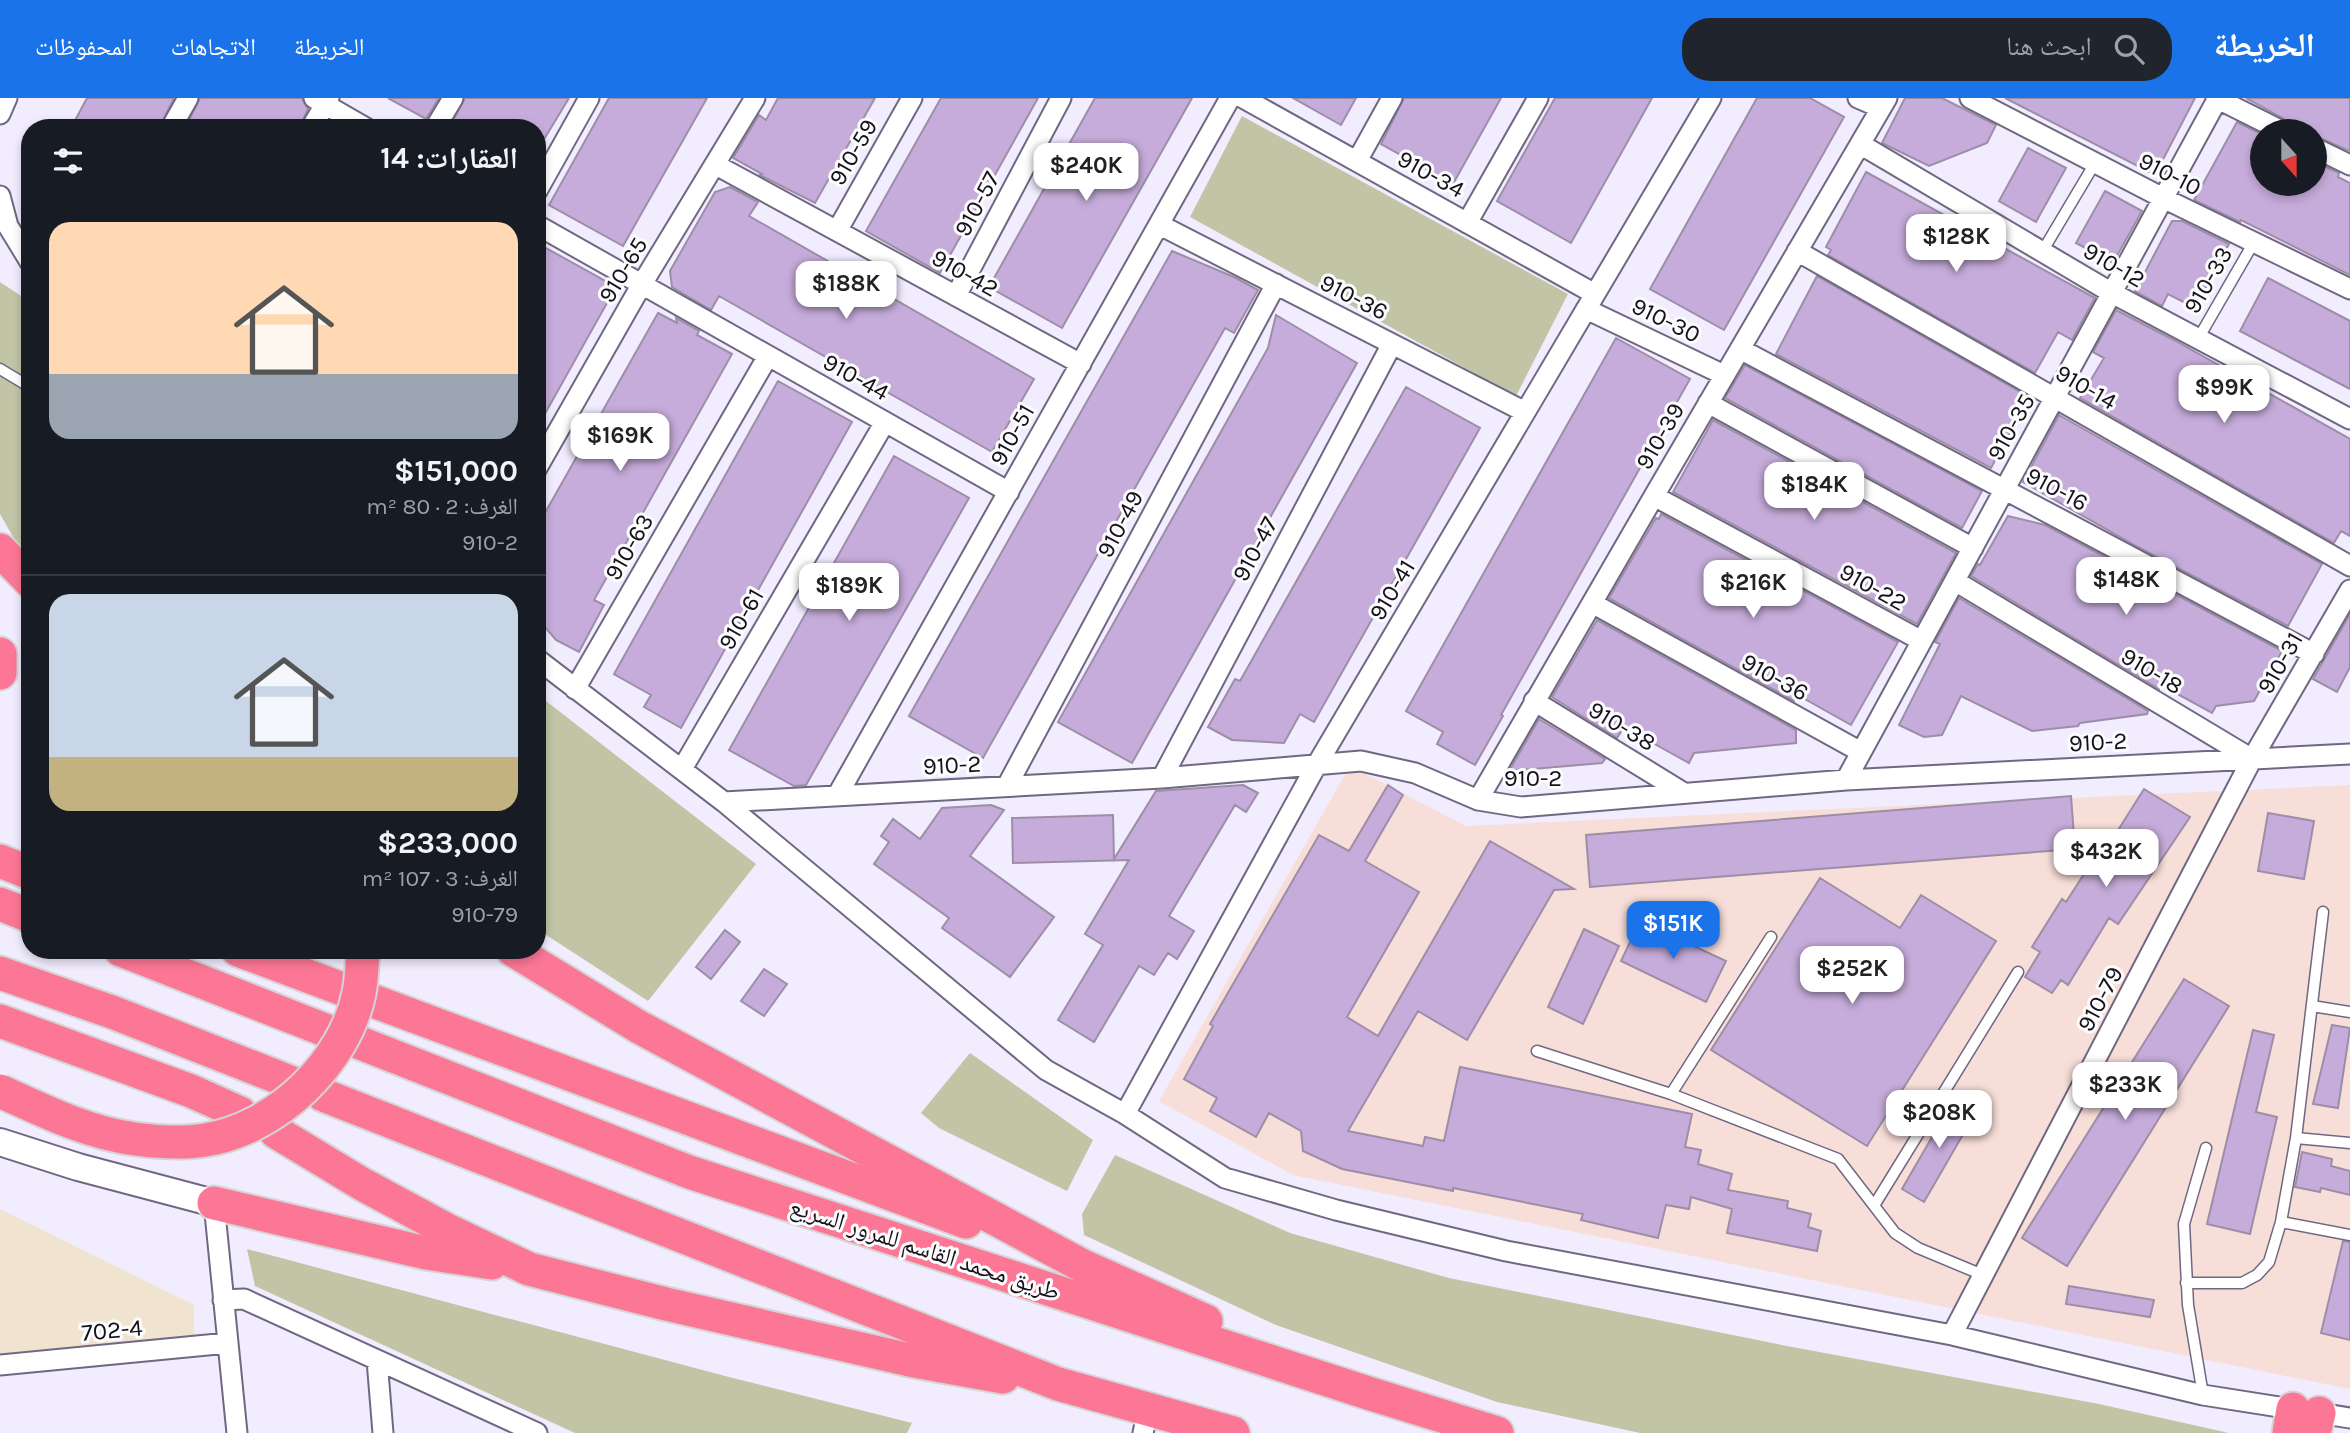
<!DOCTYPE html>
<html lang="ar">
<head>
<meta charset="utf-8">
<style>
	body { margin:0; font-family:Karla,"Noto Naskh Arabic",sans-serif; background:#20242c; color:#f1f3f6; direction:rtl; height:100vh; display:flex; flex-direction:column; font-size:26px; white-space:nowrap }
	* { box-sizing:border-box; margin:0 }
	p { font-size:23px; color:#9ea1a6 }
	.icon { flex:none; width:38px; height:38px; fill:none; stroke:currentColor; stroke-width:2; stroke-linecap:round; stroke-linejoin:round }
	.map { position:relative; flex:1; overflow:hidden; direction:ltr }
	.panel { position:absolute; left:21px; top:21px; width:525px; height:840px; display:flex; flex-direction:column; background:#171b24; border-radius:28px; box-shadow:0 4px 10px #0003; direction:rtl }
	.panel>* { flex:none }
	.needle { width:46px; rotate:159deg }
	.tools { position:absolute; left:2250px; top:21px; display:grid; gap:14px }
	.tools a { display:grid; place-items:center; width:77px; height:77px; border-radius:50%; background:#171b24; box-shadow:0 4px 10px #0003; font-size:35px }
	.price { position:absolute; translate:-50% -60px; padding:0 16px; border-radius:14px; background:#fff; color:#222; font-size:23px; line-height:46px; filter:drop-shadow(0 2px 4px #0008) }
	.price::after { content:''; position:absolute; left:50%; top:42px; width:21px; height:16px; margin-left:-10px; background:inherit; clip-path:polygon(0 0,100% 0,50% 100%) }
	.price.selected { background:#1a73e8; color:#fff }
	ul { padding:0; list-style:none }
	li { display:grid; align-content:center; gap:14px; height:371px; padding:0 28px }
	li+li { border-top:2px solid #363941 }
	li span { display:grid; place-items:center; height:217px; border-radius:21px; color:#555 }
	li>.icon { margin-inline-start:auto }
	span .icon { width:126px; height:126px; fill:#fffc; stroke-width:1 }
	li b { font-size:30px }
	h2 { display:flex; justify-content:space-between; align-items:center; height:84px; padding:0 28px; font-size:30px }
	header { display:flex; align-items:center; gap:42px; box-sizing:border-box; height:98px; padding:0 35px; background:#1a73e8; color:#fff }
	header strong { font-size:33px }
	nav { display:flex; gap:38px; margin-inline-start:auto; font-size:24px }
	.search { width:490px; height:63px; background:#20242c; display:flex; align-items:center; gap:18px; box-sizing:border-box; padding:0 24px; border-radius:28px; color:#9ea1a6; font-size:26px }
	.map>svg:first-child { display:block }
	.industrial { fill:#f8ded8 }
	.education { fill:#f0e3cf }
	.green { fill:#c1c5a6 }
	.building { fill:#c6acda; stroke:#9d8ea8; stroke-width:2 }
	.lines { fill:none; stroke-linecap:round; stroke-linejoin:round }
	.lane-casing { stroke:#706882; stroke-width:13 }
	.street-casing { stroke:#706882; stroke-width:23 }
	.secondary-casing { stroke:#706882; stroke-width:30 }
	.highway-casing { stroke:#d5d4d6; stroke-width:37 }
	.lane { stroke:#fff; stroke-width:10 }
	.street { stroke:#fff; stroke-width:19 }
	.secondary { stroke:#fff; stroke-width:26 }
	.highway { stroke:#fc7796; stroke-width:33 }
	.highway-bridge-casing { stroke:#d5d4d6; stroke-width:37; stroke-linecap:butt }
	.highway-bridge { stroke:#fc7796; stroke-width:33 }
	.labels { text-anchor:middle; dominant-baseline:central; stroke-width:6; stroke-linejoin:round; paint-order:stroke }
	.street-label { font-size:24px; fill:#15111c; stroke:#fcfcfc }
</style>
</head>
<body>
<header>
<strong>الخريطة</strong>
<div class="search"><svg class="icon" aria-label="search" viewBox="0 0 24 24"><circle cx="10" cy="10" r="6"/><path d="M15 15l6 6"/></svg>ابحث هنا</div>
<nav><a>الخريطة</a><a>الاتجاهات</a><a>المحفوظات</a></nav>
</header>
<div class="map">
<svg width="2350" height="1335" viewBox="0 0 2350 1335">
	<rect width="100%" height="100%" fill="#f1ecfe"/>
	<path class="industrial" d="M1350,668L1466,728L2350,687V1291L1293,1077L1159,1003Z"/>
	<path class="education" d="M0,1111L194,1207V1239L0,1257Z"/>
	<path class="green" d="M1242,18L1568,196L1516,298L1190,119Z
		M0,184L30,204V459L20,451L0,416Z
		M537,596L756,766L648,903L537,831Z
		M970,955L1093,1042L1067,1093L939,1030L921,1015Z
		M1115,1057L1290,1135L1449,1180L1787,1248L2099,1306L2229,1335H1640L1497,1304L1276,1227L1084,1137L1082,1116Z
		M247,1151L725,1278L912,1325L907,1335H575L255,1188Z"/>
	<path class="building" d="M87,0H174L159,30H71Z
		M200,0H302L308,11L299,30H185Z
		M388,0H439L426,21Z
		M465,0H569L537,53V30H449Z
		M609,0H707L623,148L549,107Z
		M778,0H875L815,105L760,77L762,76L733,60L759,17L766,22Z
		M941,0H1038L940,175L866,133Z
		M1095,0H1192L1062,230L989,189Z
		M1293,0H1356L1341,27Z
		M1404,0H1501L1453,86L1381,46Z
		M1555,0H1652L1571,145L1497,103Z
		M1757,0H1810L1844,19L1724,232L1650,191Z
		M1905,0H1942L1996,27L1987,45L1929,68L1882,45Z
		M2005,0H2195L2155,77Z
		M2246,0H2350V53L2315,38V33H2306Z
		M2237,24L2263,37V86H2315V64L2339,75L2338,79L2350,85V177L2241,122L2240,124L2194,102Z
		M2028,50L2066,70L2036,124L1999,103Z
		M1866,74L2095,200L2072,242L2058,234L2035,275L1828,157L1831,152L1826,149Z
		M730,89L758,104L749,118L1034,281L992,354L719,198L711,212L672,189L670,173L715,94Z
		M2105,93L2142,113L2113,165L2076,145Z
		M2172,123H2182L2229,146L2195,210L2168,196L2162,208L2135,193Z
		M537,145L616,189L537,330Z
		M1172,153L1234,179L1258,192L1234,235L1225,230L983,660L909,618Z
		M1817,178L2029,299L1991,370L1776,256Z
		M2268,180L2350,223V291L2240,233Z
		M2116,212L2174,242L2350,341V438L2341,433L2334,445L2080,300L2104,260L2093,254Z
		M658,215L677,225L676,220L699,233L697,237L732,256L594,502L604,507L579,554L556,542L537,520V429Z
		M1276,217L1357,265L1132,665L1058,624L1268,250Z
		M1616,240L1690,281L1501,617L1503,618L1475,667L1437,646L1443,634L1406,613Z
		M1745,267L1982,393L1962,430L1725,300Z
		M778,283L852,324L681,630L644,609L651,597L614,576Z
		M1406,289L1480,330L1314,624L1300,616L1284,645L1232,642L1208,629L1235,581L1240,583Z
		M2059,317L2322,466L2288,528L2138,449L2023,384Z
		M1713,322L1956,455L1917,526L1673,394Z
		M894,358L969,400L806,687L794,688L729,652Z
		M1661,416L1898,544L1851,627L1794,595V603L1609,500L1656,420L1659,421Z
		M2008,418L2045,427L2282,553L2254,603L2216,608L2212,615L2161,587L2159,591L1971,478L1978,466L1980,467Z
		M1959,500L2148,613L2147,616L2080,625L2078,628L2032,633L1961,598L1942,637L1924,639L1899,627L1940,546L1935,544Z
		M2350,516V569L2337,594L2313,581Z
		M1597,522L1796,632V645L1694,655L1689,665L1624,629L1617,640L1552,599Z
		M1539,621L1605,661L1602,665L1509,673Z
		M1243,687L1258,695L1246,714L1235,707L1169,818L1194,833L1177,861L1168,855L1154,877L1139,868L1094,944L1058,922L1103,847L1085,836L1129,762L1013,765L1012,720L1113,717L1114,761L1156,693Z
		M1388,687L1403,697L1365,763L1419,794L1347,919L1378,938L1490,743L1574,791L1554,792L1467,942L1418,913L1348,1033L1423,1048L1425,1039L1444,1043L1460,969L1692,1016L1685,1049L1701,1052L1698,1066L1732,1076L1728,1092L1788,1103L1787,1110L1811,1116L1808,1129L1821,1133L1817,1153L1727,1135L1732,1111L1691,1099L1689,1111L1666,1107L1658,1140L1581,1122L1583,1116L1453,1090V1093L1342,1071L1303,1053L1301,1033L1269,1015L1256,1039L1210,1013L1217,1000L1184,981L1213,928L1210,926L1319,737L1349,753Z
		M2144,691L2190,719L2118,826L2109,820L2068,887L2061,882L2052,895L2025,879L2040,854L2032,849L2062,801L2066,804L2104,745L2108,748Z
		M2071,698L2075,751L1590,789L1586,737Z
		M991,707L1004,712L970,758L1054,819L1010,879L942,830L949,820L874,766L889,744L881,738L893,721L920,741L942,710Z
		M2268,715L2314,723L2304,781L2258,773Z
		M1820,780L1900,830L1921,797L1996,843L1867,1048L1711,952Z
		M1640,823L1726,863L1706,904L1621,863Z
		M1584,831L1619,848L1583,926L1548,909Z
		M725,832L740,844L711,881L696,869Z
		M764,871L787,886L764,918L741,903Z
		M2184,881L2229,908L2067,1168L2022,1140Z
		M2332,927L2350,930L2338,1010L2313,1006Z
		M2253,932L2274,937L2256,1014L2277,1019L2250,1136L2207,1126Z
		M1954,1001L1976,1014L1924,1104L1902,1091Z
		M2302,1054L2332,1061L2331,1068L2350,1073V1097L2321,1090L2320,1094L2295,1089Z
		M2343,1143L2350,1144V1242L2321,1235Z
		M2069,1188L2154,1202L2150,1219L2066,1206Z"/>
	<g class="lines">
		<defs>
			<path id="lane" d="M2042,154L2095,65
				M2198,241L2254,144
				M0,271L30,289
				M2312,908L2350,914
				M1537,953L1671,996L1838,1061L1895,1135L1918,1150L1983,1177
				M1671,996L1771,839
				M2296,1040L2350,1045
				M1875,1106L2018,874
				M2281,1124L2350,1137
				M2186,1185H2242L2257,1177L2269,1164L2281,1124L2296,1040L2323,814
				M2203,1297L2188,1207L2184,1126L2206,1050"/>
			<path id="street" d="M314,0L366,30
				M1243,0L1595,196
				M1858,0L1881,10
				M1970,0L2163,100L2350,191
				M2216,0L2282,33
				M0,16L7,0
				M171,30L188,0
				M311,30L329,0
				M435,30L453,0
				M1860,46L2112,195L2350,321
				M2315,50L2350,67
				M1357,63L1392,0
				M716,67L1081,266
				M537,93L589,0
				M0,98L8,128L30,164
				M1467,125L1538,0
				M537,127L1009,394
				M1160,127L1525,314
				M837,133L912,0
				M1797,153L2350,468
				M956,198L1061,0
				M1586,211L1724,277
				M1740,251L2314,556
				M1708,305L1973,450
				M537,370L642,186L755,0
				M1654,398L1922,543
				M1955,483L2252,661
				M1592,505L1861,654
				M537,561L724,704L1046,972L1125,1016L1225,1080L1336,1112L1506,1153L1952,1237L2203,1297L2350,1320
				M575,591L768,258
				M1534,603L1684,695
				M682,671L885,324
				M1162,680L1392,246
				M1846,682L2218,0
				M1007,688L1276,186
				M837,698L1230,0
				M1478,702L1654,398L1887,0
				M724,704L1162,680L1361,663L1415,675L1478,702L1521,709L1846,682L2350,656
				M1125,1016L1316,668L1711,0
				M214,1105L237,1335
				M223,1202L244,1201L537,1335
				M1952,1237L2252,661L2350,492
				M377,1262L383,1335
				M0,1267L228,1245
				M1143,1335L1148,1312"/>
			<path id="secondary" d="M0,1044L78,1069L214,1105"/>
			<path id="highway" d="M0,452L30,483
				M0,556V575
				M0,763L30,775
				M0,806L30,818
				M121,852L330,934
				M238,852L345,892
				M513,852L639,929L1083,1168L1206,1223
				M0,875L112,914L290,984
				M376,904L966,1124
				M0,923L191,993L240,1015
				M360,945L689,1074L1368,1295L1497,1335
				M323,997L1058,1286L1233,1335
				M276,1034L362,1086L449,1133L529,1171L666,1206L914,1263L1003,1279
				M214,1105L426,1155L492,1165
				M2289,1335L2293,1311
				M2314,1335L2319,1315"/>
		</defs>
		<use href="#lane" class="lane-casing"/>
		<use href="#street" class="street-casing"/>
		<use href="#secondary" class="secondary-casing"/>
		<use href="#highway" class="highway-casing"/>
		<use href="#lane" class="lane"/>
		<use href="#street" class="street"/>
		<use href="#secondary" class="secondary"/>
		<use href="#highway" class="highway"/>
		<defs>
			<path id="highway-bridge" d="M0,993C44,1013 88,1035 135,1041C158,1044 182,1046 205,1042C276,1031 345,965 359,895C362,881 362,866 363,852"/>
		</defs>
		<use href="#highway-bridge" class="highway-bridge-casing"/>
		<use href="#highway-bridge" class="highway-bridge"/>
	</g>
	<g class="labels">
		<g class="street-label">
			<text transform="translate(853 54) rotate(-60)">910-59</text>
			<text transform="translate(1431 76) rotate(29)">910-34</text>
			<text transform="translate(2170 76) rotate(27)">910-10</text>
			<text transform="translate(977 106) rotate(-62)">910-57</text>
			<text transform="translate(2114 167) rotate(30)">910-12</text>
			<text transform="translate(623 172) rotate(-59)">910-65</text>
			<text transform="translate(965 175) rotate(29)">910-42</text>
			<text transform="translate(2208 182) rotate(-60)">910-33</text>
			<text transform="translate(1354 199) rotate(27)">910-36</text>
			<text transform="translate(1666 222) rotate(26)">910-30</text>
			<text transform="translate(856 279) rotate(29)">910-44</text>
			<text transform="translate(2086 289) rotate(30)">910-14</text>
			<text transform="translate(2011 329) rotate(-61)">910-35</text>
			<text transform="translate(1012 337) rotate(-61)">910-51</text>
			<text transform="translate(1660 338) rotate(-60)">910-39</text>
			<text transform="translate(2057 391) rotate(28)">910-16</text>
			<text transform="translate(1120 426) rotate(-62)">910-49</text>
			<text transform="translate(629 449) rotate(-60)">910-63</text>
			<text transform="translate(1255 451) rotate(-62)">910-47</text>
			<text transform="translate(1873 489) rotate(29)">910-22</text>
			<text transform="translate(1392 492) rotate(-59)">910-41</text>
			<text transform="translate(741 521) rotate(-60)">910-61</text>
			<text transform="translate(2280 565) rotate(-60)">910-31</text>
			<text transform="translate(2152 573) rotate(31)">910-18</text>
			<text transform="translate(1775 579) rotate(29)">910-36</text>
			<text transform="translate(1622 628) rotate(31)">910-38</text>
			<text transform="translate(2098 644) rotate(-3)">910-2</text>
			<text transform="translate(952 667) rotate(-3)">910-2</text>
			<text x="1533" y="680">910-2</text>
			<text transform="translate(2100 901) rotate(-62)">910-79</text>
			<text transform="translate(925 1151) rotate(18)">طريق محمد القاسم للمرور السريع</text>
			<text transform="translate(112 1232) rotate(-5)">702-4</text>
		</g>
	</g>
</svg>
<div class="tools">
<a><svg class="needle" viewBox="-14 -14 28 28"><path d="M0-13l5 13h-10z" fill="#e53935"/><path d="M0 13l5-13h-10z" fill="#9ea1a6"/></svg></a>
</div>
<b class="price" style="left:1086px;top:105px">$240K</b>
<b class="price" style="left:1956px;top:176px">$128K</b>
<b class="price" style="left:846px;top:223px">$188K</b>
<b class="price" style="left:2224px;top:327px">$99K</b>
<b class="price" style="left:620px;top:375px">$169K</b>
<b class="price" style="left:1814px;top:424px">$184K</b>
<b class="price" style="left:2126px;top:519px">$148K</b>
<b class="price" style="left:1753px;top:522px">$216K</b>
<b class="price" style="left:849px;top:525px">$189K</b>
<b class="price" style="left:2106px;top:791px">$432K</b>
<b class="price selected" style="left:1673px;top:863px">$151K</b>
<b class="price" style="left:1852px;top:908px">$252K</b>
<b class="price" style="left:2125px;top:1024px">$233K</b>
<b class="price" style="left:1939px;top:1052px">$208K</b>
<section class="panel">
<h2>العقارات: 14<svg class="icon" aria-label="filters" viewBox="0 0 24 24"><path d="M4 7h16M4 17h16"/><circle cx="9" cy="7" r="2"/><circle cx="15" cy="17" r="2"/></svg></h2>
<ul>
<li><span style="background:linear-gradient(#ffd9b3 70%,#9aa5b1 0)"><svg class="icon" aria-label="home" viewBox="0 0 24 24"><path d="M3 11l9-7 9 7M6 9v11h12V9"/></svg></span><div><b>$151,000</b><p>الغرف: 2 · 80 m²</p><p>910-2</p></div></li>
<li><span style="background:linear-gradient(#c9d6e8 75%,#c2b280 0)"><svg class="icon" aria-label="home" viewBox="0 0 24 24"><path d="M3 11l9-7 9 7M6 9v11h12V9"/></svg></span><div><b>$233,000</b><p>الغرف: 3 · 107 m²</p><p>910-79</p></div></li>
</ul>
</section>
</div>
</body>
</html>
